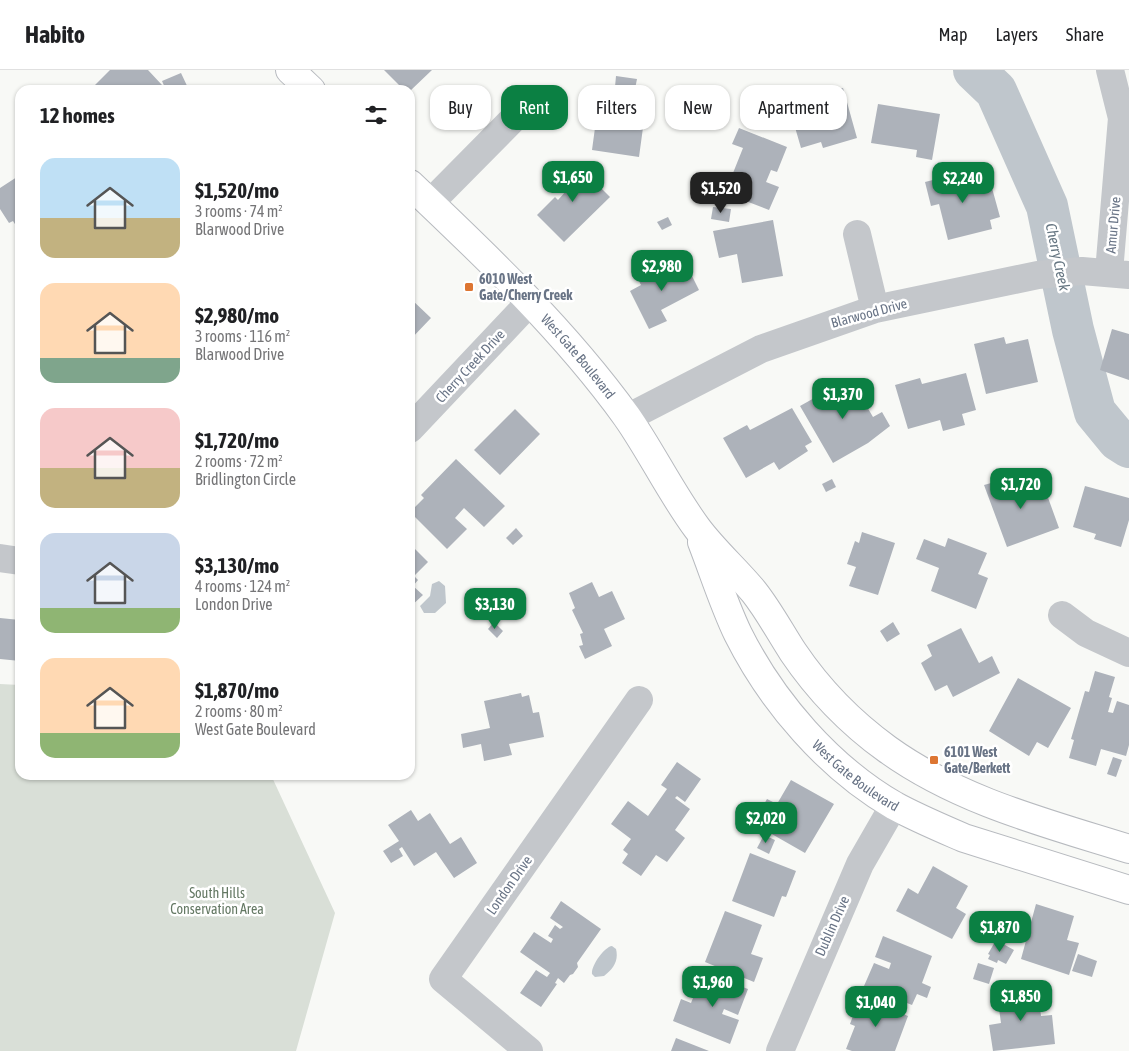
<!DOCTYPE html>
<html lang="en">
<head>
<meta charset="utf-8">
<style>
	body { margin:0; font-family:"Asap Condensed",sans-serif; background:#f6f6f6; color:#202124; height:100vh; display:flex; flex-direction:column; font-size:19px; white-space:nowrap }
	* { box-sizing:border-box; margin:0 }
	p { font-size:16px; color:#757577 }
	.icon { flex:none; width:28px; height:28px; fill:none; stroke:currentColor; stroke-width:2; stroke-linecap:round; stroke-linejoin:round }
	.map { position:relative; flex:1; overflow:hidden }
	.panel { position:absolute; left:15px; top:15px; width:400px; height:695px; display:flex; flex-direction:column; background:#fff; border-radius:15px; box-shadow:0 1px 4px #0004 }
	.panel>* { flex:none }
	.top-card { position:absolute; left:430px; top:15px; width:475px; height:45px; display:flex; gap:10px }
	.price { position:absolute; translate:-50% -42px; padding:0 11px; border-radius:10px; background:#0b8043; color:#fff; font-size:16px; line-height:32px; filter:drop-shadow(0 1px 2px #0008) }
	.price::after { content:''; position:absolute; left:50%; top:30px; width:15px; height:11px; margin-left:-8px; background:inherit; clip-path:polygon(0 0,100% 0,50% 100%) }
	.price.active { background:#222; color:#fff }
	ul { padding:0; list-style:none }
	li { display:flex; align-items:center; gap:15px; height:125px; padding:0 25px }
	li span { display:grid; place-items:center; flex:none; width:140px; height:100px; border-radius:15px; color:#555 }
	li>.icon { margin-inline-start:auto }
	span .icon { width:60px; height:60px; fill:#fffc; stroke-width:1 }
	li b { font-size:21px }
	h2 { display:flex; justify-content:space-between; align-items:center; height:60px; padding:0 25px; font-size:21px }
	.tag { padding:0 18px; border-radius:15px; background:#fff; box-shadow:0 1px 4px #0004; font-size:18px; line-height:45px }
	.tag.active { background:#0b8043; color:#fff }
	header { display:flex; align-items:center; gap:30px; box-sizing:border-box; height:70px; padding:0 25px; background:#fff; border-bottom:1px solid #e0e0e0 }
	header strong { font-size:24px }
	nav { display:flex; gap:28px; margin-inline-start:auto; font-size:18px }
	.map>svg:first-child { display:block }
	.green { fill:#d9dfd7 }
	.water { fill:#bfc6cc }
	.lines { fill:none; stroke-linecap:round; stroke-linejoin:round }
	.river { stroke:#bfc6cc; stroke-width:42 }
	.building { fill:#adb2ba }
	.major-casing { stroke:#b7babf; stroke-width:30 }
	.minor { stroke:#c4c7cb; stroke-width:28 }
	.major { stroke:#fff; stroke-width:28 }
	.poi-dot { fill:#dd7632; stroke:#fff; stroke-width:2 }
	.labels { text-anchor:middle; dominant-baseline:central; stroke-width:5; stroke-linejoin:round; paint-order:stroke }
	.street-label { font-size:14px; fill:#697486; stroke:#fff }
	.poi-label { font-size:14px; font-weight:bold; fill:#697486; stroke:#fff; text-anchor:start }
	.park-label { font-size:14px; fill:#647863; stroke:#fff }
	.water-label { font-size:15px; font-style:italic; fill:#657581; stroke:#fff }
</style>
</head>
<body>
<header>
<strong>Habito</strong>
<nav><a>Map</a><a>Layers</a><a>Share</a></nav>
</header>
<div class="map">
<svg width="1129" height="981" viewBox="0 0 1129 981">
	<rect width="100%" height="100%" fill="#f8f9f6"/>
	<path class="green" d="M0,614L20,615V705H271L335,843L296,981H0Z"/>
	<path class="water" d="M439,511L445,516L446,533L435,543H424L420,536L430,526L432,514Z
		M612,876L616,879C619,891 613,899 604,906L595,907L592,904C591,896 604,877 612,876Z"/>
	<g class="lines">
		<path class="river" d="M974,0L996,21L1047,136L1073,260L1095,342L1118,370L1129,377"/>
	</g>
	<path class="building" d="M110,0H148L162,15L157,20H90Z
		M384,0H432L410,21L404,20Z
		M181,3L189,20H166L162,11Z
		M616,6L637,9L635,19L648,21L639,87L592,80L597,43L604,44L608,17H615Z
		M843,18L857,68L823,78L821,72L801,78L788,33Z
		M878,34L940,44L932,90L916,87L917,80L871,73Z
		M739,58L787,77L777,102L771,100L766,112L779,117L769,140L725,123L743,78L732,74Z
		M576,93L610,127L564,172L537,145L555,127L558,130L566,121L557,112Z
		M976,99L982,120L992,118L1000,147L990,150L992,159L948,170L939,134L931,136L925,112Z
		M20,105V162L13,151L9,153L0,139V118Z
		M713,137L731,139L729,152L711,149Z
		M668,147L672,155L662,160L657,152Z
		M773,150L783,206L742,213L737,184L719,188L713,161Z
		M686,194L699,220L661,240L667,251L649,259L630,221L641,215L636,205L656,195L661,206Z
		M410,228L431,248L410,270Z
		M1112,259L1129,264V310L1100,300Z
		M1004,267L1006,274L1028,269L1038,312L986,324L974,274Z
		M966,303L976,340L962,344L965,355L943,361L940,350L908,359L895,315L920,308L922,314Z
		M850,308L873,347L882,342L890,356L868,373L833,393L800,336Z
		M792,338L812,372L805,376L808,381L779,400L774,392L746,408L723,368L747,355L750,360Z
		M515,339L540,364L500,405L474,380Z
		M456,389L505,436L484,457L464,438L455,448L467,459L447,479L410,442L424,428L421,425Z
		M1016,406L1020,419L1042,411L1059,458L1007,477L984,415Z
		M832,409L836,417L826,422L822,414Z
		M1085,416L1129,428V450L1121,477L1094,469L1096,464L1073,457Z
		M516,458L523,466L513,475L506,468Z
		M862,462L895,473L878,525L849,516L856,497L847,494L855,471L859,473Z
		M948,468L987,483L978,504L988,508L976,539L931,521L939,498L916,489L924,469L945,477Z
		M410,474L428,492L414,506L418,510L413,516L423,525L410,537Z
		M592,512L599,527L612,521L625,549L604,559L612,576L585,589L579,576L583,575L580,564L583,563L572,540L575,538L569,523Z
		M0,548L20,550V591L0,589Z
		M494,552L503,561L497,568L488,559Z
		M893,552L900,564L887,572L880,561Z
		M961,558L979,593L992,586L1000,603L953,627L947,615L935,621L921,593L932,586L927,575Z
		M1095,601L1115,607L1109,627L1112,628L1108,642L1113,643L1117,631L1129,635V675L1126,686L1101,679L1096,696L1069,688L1074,670L1071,669L1085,621L1089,622Z
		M1018,608L1071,638L1048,678L1037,672L1029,686L989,661Z
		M521,623L522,627L529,625L533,643L539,642L544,667L509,674L512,685L484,691L481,674L463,678L461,664L490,658L484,631Z
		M1113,687L1122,690L1116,707L1107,704Z
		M677,692L701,709L685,732L677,726L675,728L690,739L675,760L685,768L667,792L656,785L641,806L622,793L628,784L623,780L631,769L611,754L628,731L648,746L667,719L661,715Z
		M791,710L834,734L805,783L763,759L766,753L756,748L767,729L777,734Z
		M411,740L418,751L430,743L450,774L461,767L477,793L454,808L436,782L414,796L402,777L399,779L403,786L391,793L383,781L399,771L388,755Z
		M764,765L775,770L769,784L757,778Z
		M750,783L796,801L786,827L782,826L774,847L732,831Z
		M933,796L968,816L956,838L966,844L952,869L896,841L908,818L918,824Z
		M561,831L601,859L577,893L578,897L573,904L570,905L564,913L558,908L555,913L557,914L541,937L520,923L536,900L547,907L550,903L520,882L534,862L551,873L553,869L548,866L555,855L560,859L563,857L550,848Z
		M1036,834L1074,846L1067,870L1079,873L1069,905L1021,889Z
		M725,841L762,855L751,884L763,888L754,912L705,892Z
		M883,866L932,886L922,913L931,917L927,928L917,924L912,935L864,916L874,893L889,899L891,893L875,887Z
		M996,870L1014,880L1006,894L998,890L997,893L988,889L990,885L988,884Z
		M1078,884L1097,891L1092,907L1072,901Z
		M978,893L994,898L989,914L973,909Z
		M703,903L748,919L738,945L724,939L722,944L739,950L730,974L673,951L681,929L691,933Z
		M1038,919L1041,946L1052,945L1055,974L993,981L989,955L1001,953L997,924Z
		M860,927L908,946L895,981H852L846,979L855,956L850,954Z
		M676,968L709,981H671Z"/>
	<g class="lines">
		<defs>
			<g id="major">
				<path d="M290,0L311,20"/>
				<path id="s1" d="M410,114C487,187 565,261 627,347C652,383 671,423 697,458C714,481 736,500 754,522C769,541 780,562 793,582C818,619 851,653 887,679C959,731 1046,753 1129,779"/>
				<path id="s2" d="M702,472C714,503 724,535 738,564C772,632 829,698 895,736C917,748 941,758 964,768L1129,820"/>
			</g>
		</defs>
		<use href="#major" class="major-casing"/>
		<path class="minor" d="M430,133L517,45
			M857,164L875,239
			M1109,202L1122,48L1110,0
			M627,348L761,279L875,239L1038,205L1082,201L1129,205
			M410,359L530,232
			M0,488L20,491
			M1062,545L1086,563L1129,583
			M529,981L443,909L639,630
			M780,981L860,794L894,735"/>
		<use href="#major" class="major"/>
	</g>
	<g class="poi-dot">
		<rect x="464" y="212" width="10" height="10" rx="2.5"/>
		<rect x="929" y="685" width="10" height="10" rx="2.5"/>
	</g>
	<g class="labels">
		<g class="street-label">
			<text transform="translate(1113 155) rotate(-85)">Amur Drive</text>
			<text transform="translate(869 243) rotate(-15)">Blarwood Drive</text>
			<text stroke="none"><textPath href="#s1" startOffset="241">West Gate Boulevard</textPath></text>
			<text transform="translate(470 296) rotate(-47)">Cherry Creek Drive</text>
			<text stroke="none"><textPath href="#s2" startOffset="285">West Gate Boulevard</textPath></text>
			<text transform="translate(509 815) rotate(-55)">London Drive</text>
			<text transform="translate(832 856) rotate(-66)">Dublin Drive</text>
		</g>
		<g class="poi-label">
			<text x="479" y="209">6010 West<tspan x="479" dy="16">Gate/Cherry Creek</tspan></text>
			<text x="944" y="682">6101 West<tspan x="944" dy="16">Gate/Berkett</tspan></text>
		</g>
		<g class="park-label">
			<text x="217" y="823">South Hills<tspan x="217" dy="16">Conservation Area</tspan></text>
		</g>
		<g class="water-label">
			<text transform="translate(1058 187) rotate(78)">Cherry Creek</text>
		</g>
	</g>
</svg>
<b class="price" style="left:573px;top:133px">$1,650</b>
<b class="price" style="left:963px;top:134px">$2,240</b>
<b class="price active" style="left:721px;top:144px">$1,520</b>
<b class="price" style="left:662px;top:222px">$2,980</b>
<b class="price" style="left:843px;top:350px">$1,370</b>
<b class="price" style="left:1021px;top:440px">$1,720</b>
<b class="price" style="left:495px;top:560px">$3,130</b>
<b class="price" style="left:766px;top:774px">$2,020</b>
<b class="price" style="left:1000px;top:883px">$1,870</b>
<b class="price" style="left:713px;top:938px">$1,960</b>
<b class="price" style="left:1021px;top:952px">$1,850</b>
<b class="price" style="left:876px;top:958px">$1,040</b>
<div class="top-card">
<a class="tag">Buy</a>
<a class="tag active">Rent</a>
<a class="tag">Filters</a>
<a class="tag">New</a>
<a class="tag">Apartment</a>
</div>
<section class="panel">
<h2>12 homes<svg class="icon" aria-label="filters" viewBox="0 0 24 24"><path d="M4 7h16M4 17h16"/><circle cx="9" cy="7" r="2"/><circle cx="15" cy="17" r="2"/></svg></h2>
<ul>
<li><span style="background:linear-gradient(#bfe0f5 60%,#c2b280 0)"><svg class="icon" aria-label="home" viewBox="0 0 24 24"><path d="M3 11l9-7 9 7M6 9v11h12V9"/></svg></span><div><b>$1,520/mo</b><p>3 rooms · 74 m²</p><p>Blarwood Drive</p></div></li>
<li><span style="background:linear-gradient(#ffd9b3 75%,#7fa58c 0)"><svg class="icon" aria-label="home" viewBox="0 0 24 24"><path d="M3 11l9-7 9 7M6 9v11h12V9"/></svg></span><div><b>$2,980/mo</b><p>3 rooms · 116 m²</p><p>Blarwood Drive</p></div></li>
<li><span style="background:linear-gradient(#f6c9c9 60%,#c2b280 0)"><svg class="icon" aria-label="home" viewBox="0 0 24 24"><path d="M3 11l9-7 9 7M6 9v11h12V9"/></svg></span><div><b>$1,720/mo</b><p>2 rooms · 72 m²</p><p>Bridlington Circle</p></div></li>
<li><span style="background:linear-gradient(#c9d6e8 75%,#8fb573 0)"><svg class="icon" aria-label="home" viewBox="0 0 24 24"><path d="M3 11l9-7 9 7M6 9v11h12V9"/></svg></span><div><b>$3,130/mo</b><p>4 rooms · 124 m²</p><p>London Drive</p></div></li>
<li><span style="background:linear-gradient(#ffd9b3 75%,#8fb573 0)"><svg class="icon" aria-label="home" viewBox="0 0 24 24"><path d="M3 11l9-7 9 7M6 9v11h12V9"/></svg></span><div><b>$1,870/mo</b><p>2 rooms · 80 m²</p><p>West Gate Boulevard</p></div></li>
</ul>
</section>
</div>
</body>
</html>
